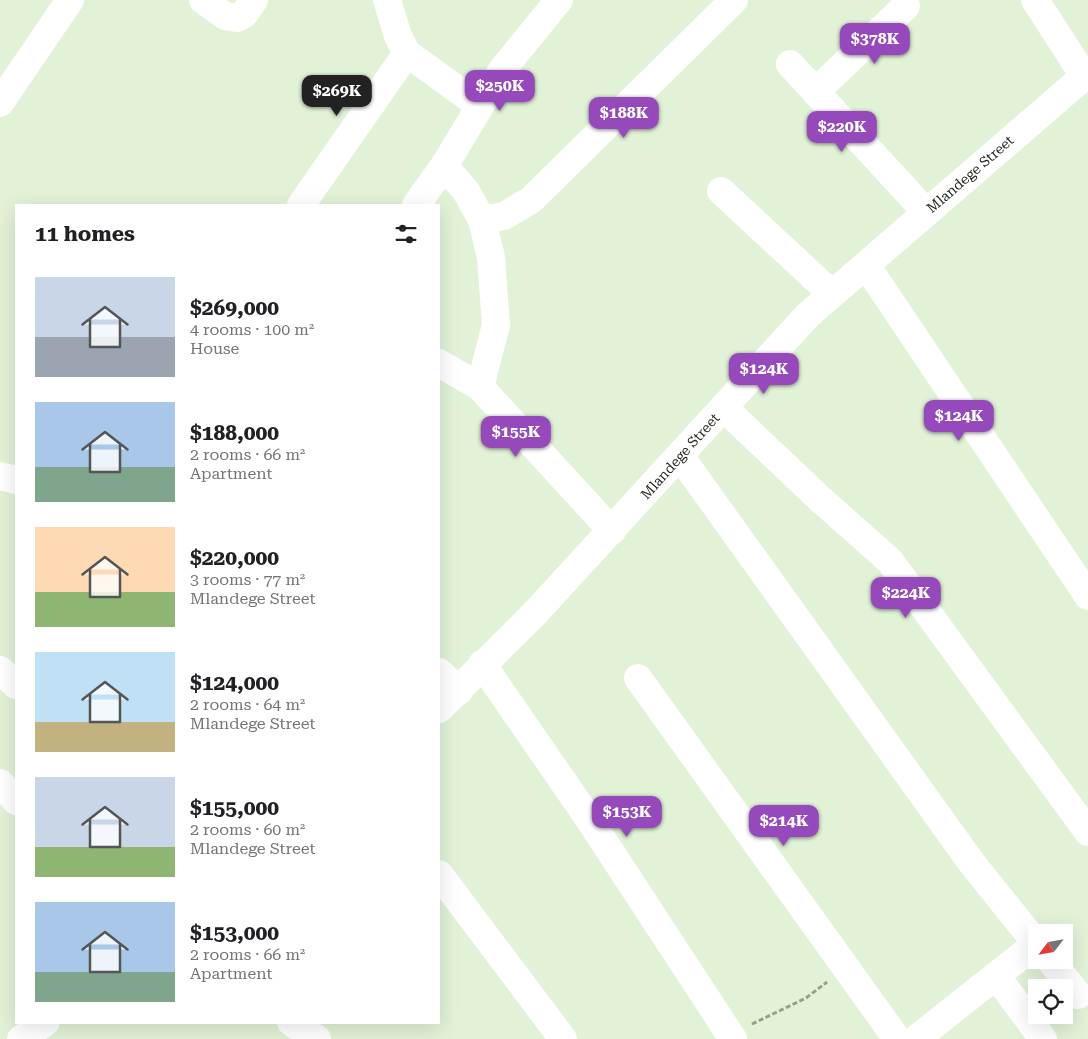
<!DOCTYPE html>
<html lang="en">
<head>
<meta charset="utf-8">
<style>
	body { margin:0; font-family:"Roboto Serif",serif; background:#f6f6f6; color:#202124; height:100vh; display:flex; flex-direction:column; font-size:19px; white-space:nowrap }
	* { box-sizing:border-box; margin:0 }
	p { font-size:16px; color:#757577 }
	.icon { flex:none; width:28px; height:28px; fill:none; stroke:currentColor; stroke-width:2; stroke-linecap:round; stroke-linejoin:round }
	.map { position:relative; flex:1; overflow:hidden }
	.sheet { position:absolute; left:15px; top:204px; width:425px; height:820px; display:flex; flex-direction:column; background:#fff; border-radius:0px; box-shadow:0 5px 20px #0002 }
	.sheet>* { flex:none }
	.needle { width:32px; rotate:239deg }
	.buttons { position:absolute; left:1028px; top:924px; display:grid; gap:10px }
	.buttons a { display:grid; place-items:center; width:45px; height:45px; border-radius:0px; background:#fff; box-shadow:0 5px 20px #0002; font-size:25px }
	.price { position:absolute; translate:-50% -42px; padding:0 11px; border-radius:10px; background:#9649ba; color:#fff; font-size:16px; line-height:32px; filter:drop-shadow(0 1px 2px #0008) }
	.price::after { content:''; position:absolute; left:50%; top:30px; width:15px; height:11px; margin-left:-8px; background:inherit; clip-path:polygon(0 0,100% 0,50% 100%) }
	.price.selected { background:#222; color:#fff }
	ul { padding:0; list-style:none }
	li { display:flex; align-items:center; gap:15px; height:125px; padding:0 20px }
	li span { display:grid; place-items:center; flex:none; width:140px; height:100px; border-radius:0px; color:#555 }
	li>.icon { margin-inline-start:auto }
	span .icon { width:60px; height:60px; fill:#fffc; stroke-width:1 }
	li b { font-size:21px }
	h2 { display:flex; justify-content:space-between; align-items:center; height:60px; padding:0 20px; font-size:21px }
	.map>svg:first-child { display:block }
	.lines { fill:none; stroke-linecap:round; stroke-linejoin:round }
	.path { stroke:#94a08c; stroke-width:3; stroke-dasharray:5 2.5; stroke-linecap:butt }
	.minor { stroke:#fff; stroke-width:28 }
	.labels { text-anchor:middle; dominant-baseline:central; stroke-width:5; stroke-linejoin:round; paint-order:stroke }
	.street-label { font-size:14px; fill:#242a20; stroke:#fff }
</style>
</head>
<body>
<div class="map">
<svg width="1088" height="1039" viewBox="0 0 1088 1039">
	<rect width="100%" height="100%" fill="#e1f2d7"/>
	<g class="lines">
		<path class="path" d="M752,1024L806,998L827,982"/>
		<path class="minor" d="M203,0L225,16L237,18L244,14L254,0
			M387,0L398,36L407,53L480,106
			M1035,0L1084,76
			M790,64L926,212
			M815,92L906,6
			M0,103L70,0
			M444,166L466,191L482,220L491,257L496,325L480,387
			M721,191L832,294
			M301,205L407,53
			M416,205L444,166L502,70L559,0
			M482,220L504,216L531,200L734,0
			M866,265L1088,596
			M439,363L480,387L612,531
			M724,408L819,498L890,561L1088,832
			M680,456L971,862L1036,943
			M0,476L16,480
			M482,664L589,819L733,1039
			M0,670L16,685
			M439,672L459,691
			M638,678L897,1039
			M439,709L537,611L808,315L1088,73
			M0,783L16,801
			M439,874L563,1039
			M1050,960L1078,995
			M997,977L1043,1039
			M291,1022L317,1039
			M21,1039L46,1022
			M916,1039L1036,944"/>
	</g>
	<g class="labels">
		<g class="street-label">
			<text transform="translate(970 174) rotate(-41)">Mlandege Street</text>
			<text transform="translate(680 456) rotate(-48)">Mlandege Street</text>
		</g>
	</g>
</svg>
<div class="buttons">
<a><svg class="needle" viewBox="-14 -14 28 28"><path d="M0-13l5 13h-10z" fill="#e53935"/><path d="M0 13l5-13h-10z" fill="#757577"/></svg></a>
<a><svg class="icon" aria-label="locate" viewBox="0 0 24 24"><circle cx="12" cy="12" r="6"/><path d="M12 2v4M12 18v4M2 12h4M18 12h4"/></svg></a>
</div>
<b class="price" style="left:875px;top:65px">$378K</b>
<b class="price" style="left:500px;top:112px">$250K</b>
<b class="price selected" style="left:337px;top:117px">$269K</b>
<b class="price" style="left:624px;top:139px">$188K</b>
<b class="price" style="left:842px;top:153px">$220K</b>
<b class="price" style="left:764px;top:395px">$124K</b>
<b class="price" style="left:959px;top:442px">$124K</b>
<b class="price" style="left:516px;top:458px">$155K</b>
<b class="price" style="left:906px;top:619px">$224K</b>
<b class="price" style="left:627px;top:838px">$153K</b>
<b class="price" style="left:784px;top:847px">$214K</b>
<section class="sheet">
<h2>11 homes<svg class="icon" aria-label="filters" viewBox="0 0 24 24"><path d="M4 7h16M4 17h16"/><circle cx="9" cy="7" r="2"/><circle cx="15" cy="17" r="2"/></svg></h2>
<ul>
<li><span style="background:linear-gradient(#c9d6e8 60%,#9aa5b1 0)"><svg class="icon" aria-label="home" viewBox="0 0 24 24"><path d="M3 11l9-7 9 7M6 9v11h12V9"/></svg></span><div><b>$269,000</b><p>4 rooms · 100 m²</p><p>House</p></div></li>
<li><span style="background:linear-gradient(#a9c7e8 65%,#7fa58c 0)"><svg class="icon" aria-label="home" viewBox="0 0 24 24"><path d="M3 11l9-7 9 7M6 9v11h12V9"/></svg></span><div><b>$188,000</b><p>2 rooms · 66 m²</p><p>Apartment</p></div></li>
<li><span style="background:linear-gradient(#ffd9b3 65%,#8fb573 0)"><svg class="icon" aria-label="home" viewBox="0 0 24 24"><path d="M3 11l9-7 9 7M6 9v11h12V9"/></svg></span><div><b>$220,000</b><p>3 rooms · 77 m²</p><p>Mlandege Street</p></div></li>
<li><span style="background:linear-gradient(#bfe0f5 70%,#c2b280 0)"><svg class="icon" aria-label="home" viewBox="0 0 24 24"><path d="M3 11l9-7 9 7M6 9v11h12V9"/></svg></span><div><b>$124,000</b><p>2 rooms · 64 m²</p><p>Mlandege Street</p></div></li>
<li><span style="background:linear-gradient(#c9d6e8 70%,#8fb573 0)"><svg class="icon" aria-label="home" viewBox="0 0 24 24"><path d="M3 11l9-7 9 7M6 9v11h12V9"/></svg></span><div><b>$155,000</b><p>2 rooms · 60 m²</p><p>Mlandege Street</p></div></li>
<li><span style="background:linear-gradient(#a9c7e8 70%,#7fa58c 0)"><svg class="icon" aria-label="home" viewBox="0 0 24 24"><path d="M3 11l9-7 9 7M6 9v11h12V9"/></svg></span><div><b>$153,000</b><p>2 rooms · 66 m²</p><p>Apartment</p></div></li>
</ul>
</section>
</div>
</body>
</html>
